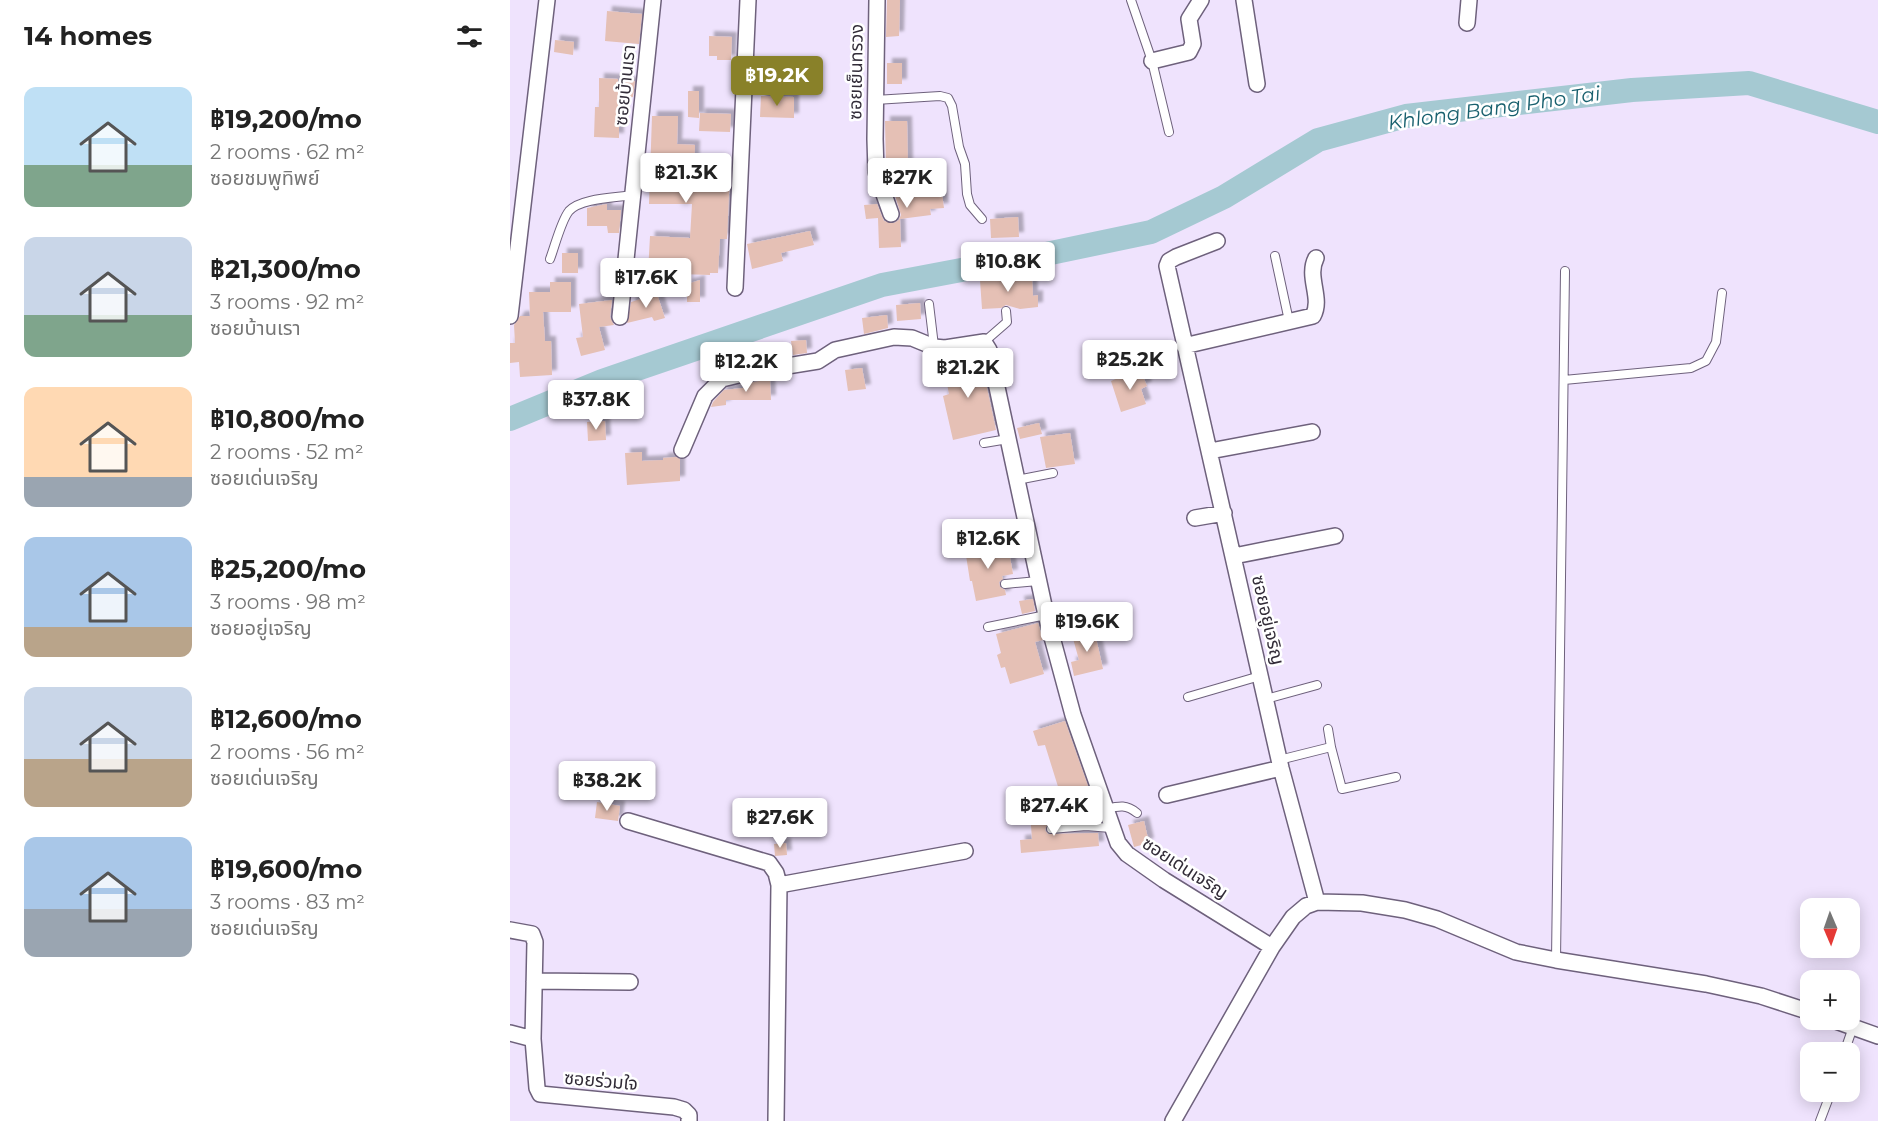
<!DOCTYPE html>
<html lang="en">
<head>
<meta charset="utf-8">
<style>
	body { margin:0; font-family:Montserrat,"Noto Sans Thai",sans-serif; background:#f2f2f2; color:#222; height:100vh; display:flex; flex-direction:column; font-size:22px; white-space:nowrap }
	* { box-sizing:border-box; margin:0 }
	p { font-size:20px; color:#767676 }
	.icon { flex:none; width:33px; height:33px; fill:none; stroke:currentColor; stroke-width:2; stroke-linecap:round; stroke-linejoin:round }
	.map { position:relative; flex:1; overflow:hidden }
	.side { display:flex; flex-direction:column; background:#fff; width:510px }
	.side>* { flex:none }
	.needle { width:39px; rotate:178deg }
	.controls { position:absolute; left:1290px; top:898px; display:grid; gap:12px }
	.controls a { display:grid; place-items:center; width:60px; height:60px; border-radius:12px; background:#fff; box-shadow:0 3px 15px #0003; font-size:30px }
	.price { position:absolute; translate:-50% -51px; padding:0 14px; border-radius:6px; background:#fff; color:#222; font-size:20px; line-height:39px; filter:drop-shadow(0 2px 3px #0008) }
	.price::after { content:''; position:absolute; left:50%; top:36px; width:18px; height:14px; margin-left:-9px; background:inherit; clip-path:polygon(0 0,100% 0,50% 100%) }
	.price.current { background:#898129; color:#fff }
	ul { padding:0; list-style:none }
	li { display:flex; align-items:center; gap:18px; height:150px; padding:0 24px }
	li span { display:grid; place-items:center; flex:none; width:168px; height:120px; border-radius:12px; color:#555 }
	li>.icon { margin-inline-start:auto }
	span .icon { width:72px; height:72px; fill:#fffc; stroke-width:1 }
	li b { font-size:26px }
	h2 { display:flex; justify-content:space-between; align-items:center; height:72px; padding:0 24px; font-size:26px }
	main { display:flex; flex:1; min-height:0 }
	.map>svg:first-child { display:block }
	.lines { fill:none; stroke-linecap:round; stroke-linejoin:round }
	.river { stroke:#a5c9d2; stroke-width:24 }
	.building { fill:#e5c0b5; filter:url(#shadow) }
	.service-casing { stroke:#6e617c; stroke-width:10 }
	.minor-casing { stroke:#6e617c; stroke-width:18 }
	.path { stroke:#887f91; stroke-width:2; stroke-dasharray:3 3; stroke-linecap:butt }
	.service { stroke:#fff; stroke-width:8 }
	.minor { stroke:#fff; stroke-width:15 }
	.labels { text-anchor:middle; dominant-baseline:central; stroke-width:5; stroke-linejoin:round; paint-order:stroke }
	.street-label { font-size:18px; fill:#322c38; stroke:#fff }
	.water-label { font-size:20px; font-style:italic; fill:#18606e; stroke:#fff }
</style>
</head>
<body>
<main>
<section class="side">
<h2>14 homes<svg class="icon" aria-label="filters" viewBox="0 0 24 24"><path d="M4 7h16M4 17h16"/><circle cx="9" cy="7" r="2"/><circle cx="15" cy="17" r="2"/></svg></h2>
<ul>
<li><span style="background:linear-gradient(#bfe0f5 65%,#7fa58c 0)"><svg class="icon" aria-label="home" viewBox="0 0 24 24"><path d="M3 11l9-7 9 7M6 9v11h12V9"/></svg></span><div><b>฿19,200/mo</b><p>2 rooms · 62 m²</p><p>ซอยชมพูทิพย์</p></div></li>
<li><span style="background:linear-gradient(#c9d6e8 65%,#7fa58c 0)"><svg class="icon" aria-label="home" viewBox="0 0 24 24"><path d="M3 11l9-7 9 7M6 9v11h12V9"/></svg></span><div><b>฿21,300/mo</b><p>3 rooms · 92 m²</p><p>ซอยบ้านเรา</p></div></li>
<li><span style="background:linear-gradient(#ffd9b3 75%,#9aa5b1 0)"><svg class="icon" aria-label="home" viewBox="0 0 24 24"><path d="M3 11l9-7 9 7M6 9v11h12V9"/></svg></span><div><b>฿10,800/mo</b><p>2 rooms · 52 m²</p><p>ซอยเด่นเจริญ</p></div></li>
<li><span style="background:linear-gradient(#a9c7e8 75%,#b9a48a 0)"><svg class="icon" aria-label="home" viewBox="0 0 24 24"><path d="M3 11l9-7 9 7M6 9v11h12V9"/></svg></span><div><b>฿25,200/mo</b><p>3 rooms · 98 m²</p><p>ซอยอยู่เจริญ</p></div></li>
<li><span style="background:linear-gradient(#c9d6e8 60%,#b9a48a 0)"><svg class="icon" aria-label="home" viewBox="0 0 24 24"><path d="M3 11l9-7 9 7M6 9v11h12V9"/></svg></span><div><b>฿12,600/mo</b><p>2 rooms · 56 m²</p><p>ซอยเด่นเจริญ</p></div></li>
<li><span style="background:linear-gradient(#a9c7e8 60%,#9aa5b1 0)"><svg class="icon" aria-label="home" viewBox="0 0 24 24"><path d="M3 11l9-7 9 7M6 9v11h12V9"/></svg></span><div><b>฿19,600/mo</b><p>3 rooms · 83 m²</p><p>ซอยเด่นเจริญ</p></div></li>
</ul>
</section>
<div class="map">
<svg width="1368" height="1121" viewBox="0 0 1368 1121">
	<defs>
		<filter id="shadow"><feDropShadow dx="5" dy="-5" stdDeviation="1.5" flood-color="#0004"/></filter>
	</defs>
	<rect width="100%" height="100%" fill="#efe3fd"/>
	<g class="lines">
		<path class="river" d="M0,419L92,381L372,285L536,254L641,232L714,197L808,140L896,116L1122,90L1239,83L1368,122"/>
	</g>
	<path class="building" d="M377,0H390L389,36L376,37Z
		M97,11L132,14L129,44L95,41Z
		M199,36L222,37L221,60H207V56H199Z
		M45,40L64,42L63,55L44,52Z
		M377,63H392V84H377Z
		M89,78L108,79V83L125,81L123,97L109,99V138L84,137L85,107H89Z
		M178,91H189V118L178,117Z
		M251,96L284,97V118L250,117Z
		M190,113L221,114L220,132L189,131Z
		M142,116H168L167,144L185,145L184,172H220L217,239H210L208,273H200V275L138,273L140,236L180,238L182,204H139Z
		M375,121H397L398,165H376Z
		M430,179L434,208L420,209L421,215L390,219L391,247L369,248L368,218L356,219L354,205L367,204L374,221L384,223L389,220L391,215L382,186Z
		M97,204V210H111L109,233H98L97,226H77V208Z
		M508,217L509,237L481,238L480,219Z
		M300,231L304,245L271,253L273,261L242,269L237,244Z
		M52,253H68V273H52Z
		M522,276L523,296L528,295V307L510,309L496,305L491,308L472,309L470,280Z
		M190,280V302H177V284Z
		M40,282H61V312H33L35,341H41L42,375L10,377L9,362L0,363V343H5L4,325L10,316H20L19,292H40Z
		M147,294L155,318L144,321L142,317L117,323L121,302Z
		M102,300L100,317L104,325L89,327L95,350L71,356L66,338L73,337L69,304Z
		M410,303L411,319L387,321L386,305Z
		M377,315L378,328L354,334L352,318Z
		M296,340L297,353L283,355L281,341Z
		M470,356L486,430L443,440L433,396L439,394L433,364Z
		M352,368L356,389L338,391L335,370Z
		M630,369L637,386L631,389L636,404L611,412L601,381Z
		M260,379L261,400H216V405L201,407L203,402L214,390L233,388V384Z
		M95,421L96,440L78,441L77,422Z
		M529,423L532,434L510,439L507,428Z
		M560,433L565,464L536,468L530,437Z
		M132,452V461L153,460V458L166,457L170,459V481L117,485L115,453Z
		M491,543L492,547L498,546L503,574L492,576L493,579L489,582L490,587L495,590L496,595L466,601L462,581H460L455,549Z
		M523,599L525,611L512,614L509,601Z
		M528,623L533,640L525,642L534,674L500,684L495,667L491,668L487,655L491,653L486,634Z
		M584,629L593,669L564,676L561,662L569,660L562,635Z
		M555,721L583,800L555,809L535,745L528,746L523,731Z
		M87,802L110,806L108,821L85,818Z
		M536,810L537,825L535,830L538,834L588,833L589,846L511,853L510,840L522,839L520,812Z
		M634,821L639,843L624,847L618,825Z
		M276,843L277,855L265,856L264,844Z"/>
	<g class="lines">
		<defs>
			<path id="service" d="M621,0L642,61L659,132
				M365,100L430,96L438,98L442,106L449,147L455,164L457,194L460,205L472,219
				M765,256L779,321
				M40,259C45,246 51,221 59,211C71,198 105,198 123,195
				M419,304L424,346
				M474,342L497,322L496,311
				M1054,380L1181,368L1196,361L1206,342L1212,293
				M474,443L498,439
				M507,480L543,473
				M495,584L528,581
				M478,627L536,615
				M678,697L750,676
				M756,699L807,685
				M818,729L821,747
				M769,760L821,747L832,789L886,777
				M595,809C609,806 616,804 627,813
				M541,829L576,826L601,828
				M1046,960L1055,271
				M1334,1053L1343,1027
				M1310,1121L1321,1092"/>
			<path id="minor" d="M367,0L365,139L366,172L381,214
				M734,0L747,84
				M957,23L959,0
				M642,61L679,52L683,44L679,19L691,0
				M707,241L666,257L659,261L657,266L771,768L807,902
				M225,288L238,0
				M0,316L37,0
				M110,317L143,0
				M674,346L803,316C813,298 796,277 806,258
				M172,450L195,396L212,379L241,372L308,361L325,350L384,337L402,338L424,347L435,348L474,342L479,350L536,615L563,715L608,843L617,854L654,880L762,947
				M700,451L802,432
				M685,518L714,513
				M724,556L825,536
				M657,795L771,768
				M118,821L259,863L266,873L269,885L266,1121
				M269,885L455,851
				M0,930L22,934L25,942L23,1039L27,1088L30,1094L164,1107L174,1110L179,1115V1121
				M24,981L120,982
				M1323,1020L1368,1036
				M0,1033L23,1039
				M663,1121L762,947L783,917L796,906L807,902L852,903L895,910L927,919L1006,952L1046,960L1196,984L1251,996L1300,1012"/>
		</defs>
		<use href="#service" class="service-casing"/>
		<use href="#minor" class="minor-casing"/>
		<path class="path" d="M572,808L574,817"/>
		<use href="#service" class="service"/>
		<use href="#minor" class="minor"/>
	</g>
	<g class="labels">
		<g class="street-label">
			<text transform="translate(346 72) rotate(-89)">ซอยเย็นทรวง</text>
			<text transform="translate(115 85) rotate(-84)">ซอยบ้านเรา</text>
			<text transform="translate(758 620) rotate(77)">ซอยอยู่เจริญ</text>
			<text transform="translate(675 868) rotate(33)">ซอยเด่นเจริญ</text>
			<text transform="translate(91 1081) rotate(5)">ซอยร่วมใจ</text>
		</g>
		<g class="water-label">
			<text transform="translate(984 108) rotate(-8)">Khlong Bang Pho Tai</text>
		</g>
	</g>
</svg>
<div class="controls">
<a><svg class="needle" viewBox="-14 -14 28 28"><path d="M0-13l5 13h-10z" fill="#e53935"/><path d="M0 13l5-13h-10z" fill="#767676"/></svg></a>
<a>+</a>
<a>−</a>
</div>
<b class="price current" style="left:267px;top:107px">฿19.2K</b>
<b class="price" style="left:176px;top:204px">฿21.3K</b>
<b class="price" style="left:397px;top:209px">฿27K</b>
<b class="price" style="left:498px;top:293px">฿10.8K</b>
<b class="price" style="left:136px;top:309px">฿17.6K</b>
<b class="price" style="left:620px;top:391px">฿25.2K</b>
<b class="price" style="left:236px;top:393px">฿12.2K</b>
<b class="price" style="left:458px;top:399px">฿21.2K</b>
<b class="price" style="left:86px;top:431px">฿37.8K</b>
<b class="price" style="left:478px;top:570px">฿12.6K</b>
<b class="price" style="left:577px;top:653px">฿19.6K</b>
<b class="price" style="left:97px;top:812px">฿38.2K</b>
<b class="price" style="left:544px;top:837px">฿27.4K</b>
<b class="price" style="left:270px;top:849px">฿27.6K</b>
</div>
</main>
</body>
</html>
